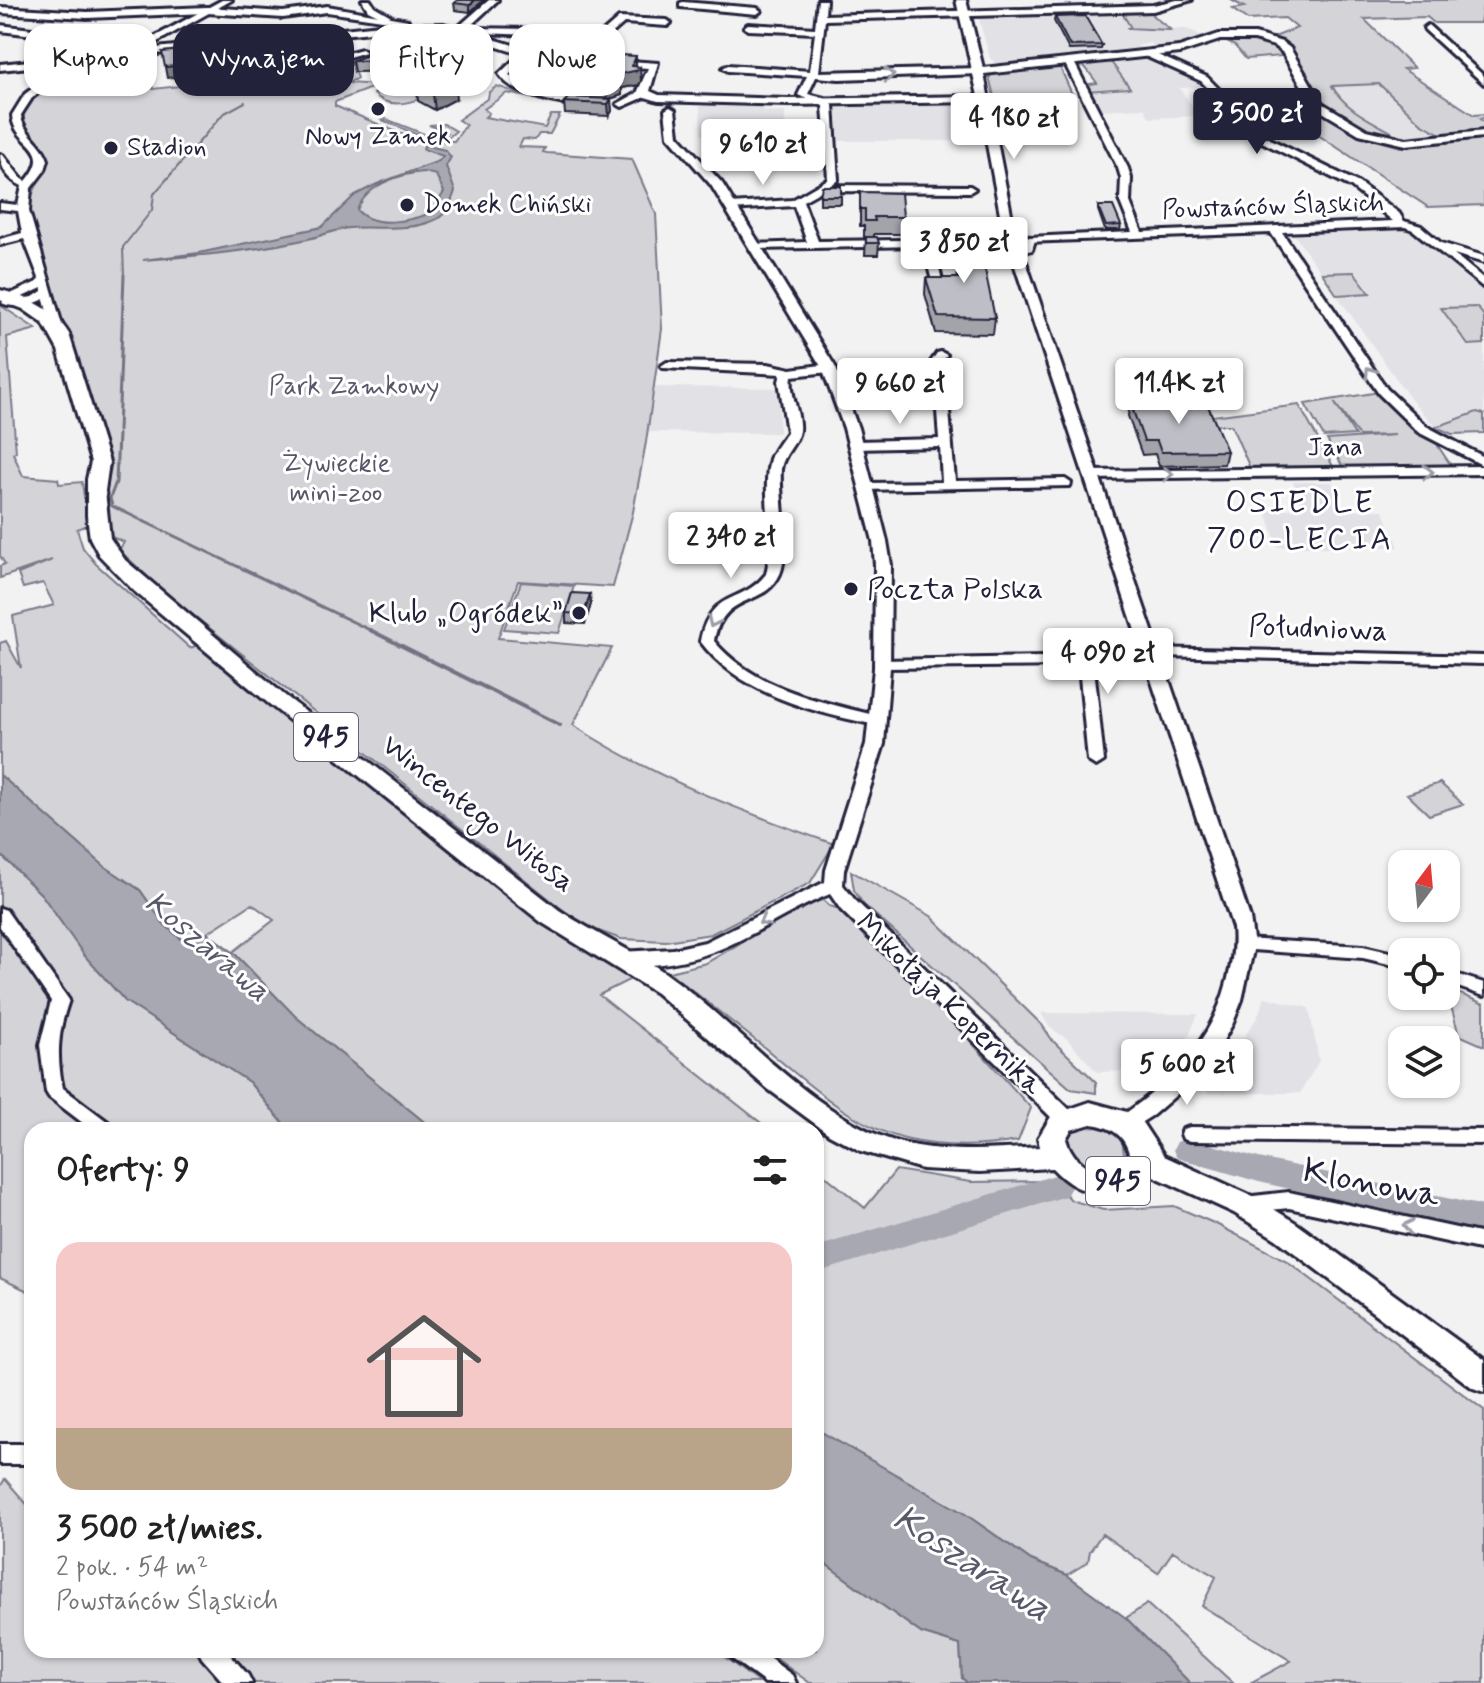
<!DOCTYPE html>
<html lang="pl">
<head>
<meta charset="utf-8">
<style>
	body { margin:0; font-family:Mynerve,sans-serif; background:#f2f2f2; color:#222; height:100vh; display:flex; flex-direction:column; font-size:30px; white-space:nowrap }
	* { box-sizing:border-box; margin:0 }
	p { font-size:26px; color:#767676 }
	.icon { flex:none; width:44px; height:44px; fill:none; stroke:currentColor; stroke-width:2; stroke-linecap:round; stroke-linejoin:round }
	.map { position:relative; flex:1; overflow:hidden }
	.side { position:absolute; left:24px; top:1122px; width:800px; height:536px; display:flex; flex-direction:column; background:#fff; border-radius:24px; box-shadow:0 2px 6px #0004 }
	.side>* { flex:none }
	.banner { position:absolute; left:24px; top:24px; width:800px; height:72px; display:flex; gap:16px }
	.needle { width:52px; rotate:16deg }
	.buttons { position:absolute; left:1388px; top:850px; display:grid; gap:16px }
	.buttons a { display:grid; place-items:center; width:72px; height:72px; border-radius:16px; background:#fff; box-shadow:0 2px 6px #0004; font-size:40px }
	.price { position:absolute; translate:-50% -68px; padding:0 18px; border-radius:8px; background:#fff; color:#222; font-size:26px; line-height:52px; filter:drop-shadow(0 2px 4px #0008) }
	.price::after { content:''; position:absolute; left:50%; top:48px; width:24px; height:18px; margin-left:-12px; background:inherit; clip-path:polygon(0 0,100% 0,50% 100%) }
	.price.active { background:#22223b; color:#fff }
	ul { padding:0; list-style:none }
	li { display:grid; align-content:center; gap:16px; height:424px; padding:0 32px }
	li span { display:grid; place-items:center; height:248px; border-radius:24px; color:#555 }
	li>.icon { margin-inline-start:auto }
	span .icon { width:144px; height:144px; fill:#fffc; stroke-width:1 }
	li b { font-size:34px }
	h2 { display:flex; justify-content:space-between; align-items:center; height:96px; padding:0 32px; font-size:34px }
	.chip { padding:0 28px; border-radius:24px; background:#fff; box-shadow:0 2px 6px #0004; font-size:28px; line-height:72px }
	.chip.active { background:#22223b; color:#fff }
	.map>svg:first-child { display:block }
	.built { fill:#e2e2e6 }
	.green { fill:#d3d3d8; stroke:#7a7a8a; stroke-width:2 }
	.water { fill:#a8a8b2; stroke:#727282; stroke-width:2; fill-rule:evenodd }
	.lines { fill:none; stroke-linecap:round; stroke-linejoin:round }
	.stream-far2 { stroke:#727282; stroke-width:2 }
	.stream-far1 { stroke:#727282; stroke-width:3 }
	.stream { stroke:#727282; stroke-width:4 }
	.river { fill:#a8a8b2; fill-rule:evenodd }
	.minor-casing { stroke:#22223b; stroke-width:6 }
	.tertiary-casing { stroke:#22223b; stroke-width:6 }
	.primary-casing { stroke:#22223b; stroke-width:6 }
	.minor { fill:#fff; fill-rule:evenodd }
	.tertiary { fill:#fff; fill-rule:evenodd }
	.primary { fill:#fff; fill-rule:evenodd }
	.wall { fill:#a3a3aa; stroke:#22223b; stroke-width:2 }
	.shaded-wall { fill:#85858b; stroke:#22223b; stroke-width:2 }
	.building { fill:#bebec6; stroke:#22223b; stroke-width:2 }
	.oneway { stroke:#9c9ca7 }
	.poi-dot { fill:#22223b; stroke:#fff; stroke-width:3 }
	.labels { text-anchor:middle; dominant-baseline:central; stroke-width:6; stroke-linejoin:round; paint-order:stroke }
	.far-poi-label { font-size:26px; fill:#22223b; stroke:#fff; text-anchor:start }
	.far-street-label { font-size:26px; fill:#22223b; stroke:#fff }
	.far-park-label { font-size:26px; fill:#57576a; stroke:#fff }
	.shield { fill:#fff; stroke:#646476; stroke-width:2 }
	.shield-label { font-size:28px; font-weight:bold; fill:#22223b }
	.poi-label { font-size:30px; fill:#22223b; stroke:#fff; text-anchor:start }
	.street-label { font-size:30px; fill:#22223b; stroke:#fff }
	.neighbourhood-label { font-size:32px; letter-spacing:2px; fill:#22223b; stroke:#fff }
	.water-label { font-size:32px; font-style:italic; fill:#58586b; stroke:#fff }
	.near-street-label { font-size:36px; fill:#22223b; stroke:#fff }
	.near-water-label { font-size:38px; font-style:italic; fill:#58586b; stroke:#fff }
</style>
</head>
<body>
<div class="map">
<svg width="1484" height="1683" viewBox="0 0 1484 1683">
	<rect width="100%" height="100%" fill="#f2f2f3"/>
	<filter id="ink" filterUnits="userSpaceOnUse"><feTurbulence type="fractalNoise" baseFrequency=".0125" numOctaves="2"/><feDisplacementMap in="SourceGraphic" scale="16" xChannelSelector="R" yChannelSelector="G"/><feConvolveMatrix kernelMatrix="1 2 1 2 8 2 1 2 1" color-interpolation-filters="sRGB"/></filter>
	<g filter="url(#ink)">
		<path class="built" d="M1121,11L1131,28L1127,30H1129L1186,29L1197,33L1200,37L1161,50H1156L1150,43L1137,46L1143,48L1141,52L997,65L990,58L978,16Z
			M119,56L121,84L64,90L37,89L79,60Z
			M1145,59L1189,74L1205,87L1179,88L1200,116L1150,118L1144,108L1097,110L1086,91L1130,88L1111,62Z
			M1379,84L1421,123L1443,138L1405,140L1356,112L1337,95L1332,85Z
			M966,102L969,104L977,141H834L832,104Z
			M762,103L764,111L785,112V134L701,135L700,106Z
			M1399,227L1419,234L1484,290V414L1477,412L1436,427L1412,401L1292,232Z
			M653,387L779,388V433L648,432Z
			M1293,482H1332L1343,510H1383L1399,547H1278L1265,509H1303Z
			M1265,997L1309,1008L1319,1061L1300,1093H1206L1257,1018Z
			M1041,1013L1198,1014L1184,1047L1167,1070L1097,1072L1066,1038L1049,1027Z"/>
		<path class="green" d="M1231,0H1484L1480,23H1434L1427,17L1364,19L1414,68L1403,69L1474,115L1484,114V118L1480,119L1484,123V132L1444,136L1421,123L1379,84L1332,86C1347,113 1380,124 1405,140L1377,135L1380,141L1401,147L1484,138V205L1428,207L1312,131L1283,105L1319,100L1293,51L1272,38L1297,28L1285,18L1248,20L1232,9L1244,7Z
			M1156,10L1152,15L1171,30L1126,28H1131L1121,11Z
			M1223,40C1243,40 1271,36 1282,56L1246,59L1235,46Z
			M1111,62L1130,88L1086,91L1083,85L1097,83L1085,67L1074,65Z
			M351,63L357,78L348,83L379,85L335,102V106L416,140H430L382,120L386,119L434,138L446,136L447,132L429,125L444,124L456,131L444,141H454L466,125L458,120L488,98L489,92L497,86L532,98L507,93L484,109L489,113L485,117L545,128L551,115H560L550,134H539L535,140L523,139L519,147L545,148L543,152L547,153L632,159L656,214L662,329L646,442L633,512L613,587L518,581L498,638L612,648L573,725C654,778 743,812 834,844L810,883L711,934L666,941L621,939L582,925L163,591L119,550L124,542L109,536L105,502L111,466L56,309L47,269L30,222V200L47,162V153L23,123L25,106L42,89L64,90L151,81L153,89L207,83L227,75L251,71L283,81L273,76L323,64L334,69Z
			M1060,67L1075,101H1004L1002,96H994L989,77L996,72Z
			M446,73L460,76C440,90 396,118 374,94C388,78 425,74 446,73Z
			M1354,272L1370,293L1337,295L1322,273Z
			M0,305L36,329L7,337L16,452L13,453L23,476L58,479L59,484L82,482L88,525L77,529L83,548L96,564L190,648L198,645L547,923L583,950L633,978L599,995L770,1130H434L296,1017L233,952L274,920L252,904L207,933L182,939L164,924L140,890L104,866L0,775V643L6,641L21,668L13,616L54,605L43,583L23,588L18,574L52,560L0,578V566L5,564L0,556Z
			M1477,307L1484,316V344L1468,345L1441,308Z
			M1379,392L1441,444L1438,446L1452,467H1343L1327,440L1395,435L1359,436L1334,402L1355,435L1324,437L1305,404Z
			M1299,405L1334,468H1250L1231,425H1216L1212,416Z
			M1477,412L1484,414V433L1452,434L1436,427Z
			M521,582L574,586L559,633L504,629Z
			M1440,783L1463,804L1429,815L1407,794Z
			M0,854L42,895L84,955L125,1001L249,1082L289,1130H32V1293L0,1278Z
			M851,871L931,916L1042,1025L1053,1041L1096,1082V1093L1071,1089L863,904L854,890Z
			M823,900L829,906L841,909L974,1038L970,1041L1031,1108L1018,1141C982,1147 945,1148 909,1140C851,1126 805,1081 760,1044C730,1020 699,996 669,972L706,963L813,901Z
			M1446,988L1484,1004V1046L1459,1035Z
			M1091,1124L1109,1128L1122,1139L1124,1154C1110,1180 1083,1167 1068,1149C1066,1133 1076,1127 1091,1124Z
			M816,1168L865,1208L896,1170L971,1182L1054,1181L1071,1200L1103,1210L1174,1206L1216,1224L1287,1261L1484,1410V1683H1250L1291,1661L1202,1606L1216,1577L1173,1551L1158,1573L1102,1534L1090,1551L1088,1562L1067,1575L1031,1560L965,1514L816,1429Z
			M5,1479L32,1510V1650H715L759,1683H0V1487Z
			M816,1557L921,1633L960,1645L962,1678L968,1683H810L764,1650H816Z
			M1147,1604L1233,1683H1190L1126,1618Z"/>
		<path class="water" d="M424,145L445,150L451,157L446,166L455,191C451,202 448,214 435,220C408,232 378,226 350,228C335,229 322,236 308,239C254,251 198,256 143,260L199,253L322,227L355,195L377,184L439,161L443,156L423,149ZM424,172L436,175L444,192L431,213C410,221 373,229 357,210C367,185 398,174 424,172Z
			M0,775L104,866L140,890L164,924L181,939L207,933L233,952L296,1017L434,1130H289L249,1082L125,1001L84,955L42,895L0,854Z
			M816,1429L965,1514L1031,1560L1067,1575L1126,1618L1190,1683H968L962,1678L960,1645L921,1633L816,1557Z"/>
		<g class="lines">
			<path class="stream-far2" d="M314,72L361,58
				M124,277L123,247L152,210L154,194L223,114L245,102"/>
			<path class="stream-far1" d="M118,431L124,275
				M118,434L116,482L110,498L112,506L374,632"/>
			<path class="stream" d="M370,630L560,725"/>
			<path class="river" d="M1188,1138L1259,1158L1484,1206V1232L1259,1182L1177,1158L1173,1150L1177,1142Z
				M1055,1175L1066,1178L1071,1187L1066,1196L816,1273V1247Z"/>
			<defs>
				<path id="minor" d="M222,0H232L150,46L155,51L151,54L142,48L0,31V25L143,43Z
					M362,0H370L374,6L391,16L384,18L368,10Z
					M489,0H498L468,28L533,29L573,37L569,40L533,35L457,32V28Z
					M818,0H826L825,15L1153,5L1177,0H1192L1153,11L825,20L819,72L979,68L984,71L979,74L839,79L816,77L808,94L824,98L833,105L838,180L831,185L970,186L975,189L970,192L821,191L803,201L818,241L992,239L993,241L988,244L934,245L942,281L937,284L932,281L923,246L754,249L749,246L750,244L807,242L794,206L731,210L726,207L731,204L792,200L828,179L823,106L798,95L807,76L728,71L723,68L728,65L810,71L815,33L748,30L744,27L748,24L815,28Z
					M683,2L757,8L761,11L757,14L680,7V3Z
					M619,18L667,20L671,23L667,26L624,23L578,63H572V59Z
					M1428,25L1484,76V84L1425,30L1424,28Z
					M221,41L225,44L230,54L274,73L362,49L366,52L273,79L223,58L217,44Z
					M1145,52H1151L1207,77L1266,137L1359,183L1399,213L1404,221L1421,226L1441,243L1484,256V263L1454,254L1484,279V288L1413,230L1405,227L1282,232L1387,389L1426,426L1484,457V466L1418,432L1379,394L1271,233L1025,242V238L1029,237L1132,232L1120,202L1121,178L1118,168L1064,62L1069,59L1074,62L1128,168L1131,178L1130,202L1142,232L1393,221L1351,187L1260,141L1201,81L1145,56Z
					M74,57L82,59L32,98L21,115C22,133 43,142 48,160L45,170L31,188L29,211L62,325L56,328L50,325L44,299C34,305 12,309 2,303L6,296L37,282L39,278L24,239L0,245V239L22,233L18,211L0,209V203L18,205L22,186C9,180 0,168 0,154L3,155L21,178L26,181C57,145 13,146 12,115L25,94ZM42,288V291L33,297L18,299Z
					M941,352L947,355L940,366V377L949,411L955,481L1065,479L1071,483L1070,486L863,490V484L868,483L942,482L940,447L856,449L850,445L856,441L939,439L937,411L928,377V366L937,353Z
					M667,362L768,364L791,369L829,364L835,368L829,372L792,376C789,394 801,413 799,431C797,444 783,454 781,469C779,496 790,552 780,574C764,609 724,590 714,641C755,690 823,702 882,717L884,720L882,723L877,725C815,713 739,694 700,641C711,588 741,606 766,574C775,538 761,490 770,459C773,450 781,440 787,432L779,381L781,374L663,368L661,366Z
					M1484,466V474L1090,479L1084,475L1090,471Z
					M1151,648L1484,656V664L1158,656V662L1153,663L1094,667L1104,761L1096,766L1088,761L1079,666L882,668L875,664L882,660L1146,655L1144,652Z
					M0,908L6,910L69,1000C58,1031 56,1057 63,1088L112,1125L114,1130H92L49,1097L46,1092L40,1045L51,1001L0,927Z
					M1244,939L1363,946L1402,955V967L1363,958L1238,949L1236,945L1238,941Z
					M1446,971L1484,983V996L1446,983Z
					M1190,1127L1484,1130V1144L1190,1141L1183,1139L1181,1134L1183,1129Z
					M1289,1192L1484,1234V1250L1289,1208L1244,1213L1237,1210L1234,1205L1237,1200L1244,1197Z
					M0,1444H32V1464H0Z
					M198,1650H226L248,1675L252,1683H224L202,1658Z
					M727,1650H758L792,1675L796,1683H765L731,1658Z"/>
				<path id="tertiary" d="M956,0H966L983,68L1179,47L1219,34H1255L1282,42L1290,48L1322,103L1367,130L1406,139L1484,131V137L1406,145L1359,134L1314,107L1282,52L1274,46L1254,40H1220L1180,53L984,74L1014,229L1035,240L1032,250L1023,253L1235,873L1250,918L1254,946L1242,1000L1233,1023L1219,1048L1189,1084L1153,1115L1126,1132L1119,1130L1116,1124L1119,1118C1169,1083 1211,1044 1227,982C1232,963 1235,947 1233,928L1011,254L992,250L982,241L992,231L1003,230L979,102L789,105L658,101L645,97L622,107L617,104L637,93L648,68L545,61L529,56L509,75L552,96L591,102V106L587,107C562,104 513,97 499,74L520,54L443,30L381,31L0,70V64L381,25L444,24L546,55L658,63L650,91L659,95L789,99L978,96ZM999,237H1013L1023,242L1022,245L1006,247L995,241Z
					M327,6L408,20L403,23L327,12L283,18L207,13L87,18L0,13V7L87,12L207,7L283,12Z
					M670,107L675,110L678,135L722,183L836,368L858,428L887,541L891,565L890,668L884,744L844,870L843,885L855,900L1074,1114L1077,1120L1074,1126L1067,1128L1060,1126L841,910L830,894C763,921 730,959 651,965C639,966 626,967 614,964L611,959L614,954L621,952L673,949L705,942L825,882L826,870L866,744L874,668L875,565L873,541L844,428L822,368L711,185L668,136L665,110Z"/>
				<path id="primary" d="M0,290C29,297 53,308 69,334L109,462L105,491L110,538L125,560L283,694L559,910C598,936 642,954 679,983C744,1033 825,1126 906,1144C950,1153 996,1150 1040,1147L1038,1138L1052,1115L1090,1102L1127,1112L1141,1121L1164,1156L1254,1197L1296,1223L1484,1360V1392L1473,1388L1276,1239L1234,1213L1147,1173L1142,1184C1107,1199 1079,1197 1052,1168L980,1172L922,1169L861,1151L829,1134L768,1089L656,993L541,922L268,703L134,591L99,555L90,538L87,516V479L91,462L58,350L43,323L23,309L0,300ZM1091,1124C1109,1126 1124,1134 1129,1153C1112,1187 1075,1169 1066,1139L1071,1130Z"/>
			</defs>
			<use href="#minor" class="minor-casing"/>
			<use href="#tertiary" class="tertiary-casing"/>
			<use href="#primary" class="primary-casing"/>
			<use href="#minor" class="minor"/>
			<use href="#tertiary" class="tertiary"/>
			<use href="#primary" class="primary"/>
		</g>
		<path class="wall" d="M458,0H484L470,12L455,10L454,3Z
			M1055,17L1102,45L1101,49L1069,50L1054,21Z
			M423,54L419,71L354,72L352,61Z
			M637,66L641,81L639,85L622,88V95L610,99L612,111L609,116L565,114L564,102L578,97L577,84Z
			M417,86L456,99L435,110L418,101Z
			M860,192L903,217L902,234H874V237L879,243L878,255H865L866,237H864V226H860Z
			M820,196H841V204H820Z
			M1098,206L1121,225L1120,230H1105L1098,210Z
			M953,236L995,318L993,334L936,333L925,294L926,278H958L952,252Z
			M1130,402L1227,451L1224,464L1159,466L1155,454L1142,455L1128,416Z
			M590,594L591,604L585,624L566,623V613Z"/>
		<path class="shaded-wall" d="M475,0H484L470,12V5Z
			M421,43L423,54L419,71L418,59Z
			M636,56V71L640,67L641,81L639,85L622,88V95L607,100L606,86L632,66Z
			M222,61L224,72L167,78L165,67Z
			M455,84L456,99L435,110L433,94Z
			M611,99L612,111L609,116L608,104Z
			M590,594L591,604L585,624L584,614Z"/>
		<path class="building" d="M458,0H475L470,5L454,3Z
			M1085,16L1102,45L1070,46L1055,17Z
			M402,42L421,43L418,59L352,61Z
			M218,46L222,61L165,67L162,52Z
			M620,55L636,56L632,66L640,67L639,70L620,74L621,80L606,86L577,84L598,63L616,64Z
			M433,78L455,84L433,94L417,86Z
			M569,97L611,99L608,104L564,102Z
			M822,186H841V196H820Z
			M860,192L901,193L903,217H874L875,221H865V209H860Z
			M1098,206H1113L1121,225L1106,226Z
			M953,236H978L995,318L938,317L926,278H962Z
			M866,237H877L879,243H866Z
			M1206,401L1227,451L1161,452L1157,441H1144L1130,402Z
			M572,593L590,594L584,614L566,613Z"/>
		<defs><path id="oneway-chevron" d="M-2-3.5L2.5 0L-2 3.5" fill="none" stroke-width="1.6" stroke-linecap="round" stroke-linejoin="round" transform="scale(2)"/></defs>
		<g class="oneway">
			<use href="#oneway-chevron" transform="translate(889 75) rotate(-2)"/>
			<use href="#oneway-chevron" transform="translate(1370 372) rotate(-124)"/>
			<use href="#oneway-chevron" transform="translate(1428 472)"/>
			<use href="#oneway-chevron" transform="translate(1168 474) rotate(-1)"/>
			<use href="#oneway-chevron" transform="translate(713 622) rotate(115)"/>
			<use href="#oneway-chevron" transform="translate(764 921) rotate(152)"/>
			<use href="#oneway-chevron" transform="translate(1408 1226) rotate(-168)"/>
		</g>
	</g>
	<g class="poi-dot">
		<circle cx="378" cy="109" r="8"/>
		<circle cx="111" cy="148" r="8"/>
		<circle cx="407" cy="205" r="8"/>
		<circle cx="851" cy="589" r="8"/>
		<circle cx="579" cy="613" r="8"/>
	</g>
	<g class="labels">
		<g class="far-poi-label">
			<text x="378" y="137" text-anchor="middle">Nowy Zamek</text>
			<text x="127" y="148">Stadion</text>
			<text x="423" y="205">Domek Chiński</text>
		</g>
		<g class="far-street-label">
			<text transform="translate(1273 207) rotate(-2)">Powstańców Śląskich</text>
			<text transform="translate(1335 448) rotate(-1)">Jana</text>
		</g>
		<g class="far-park-label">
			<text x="354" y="387">Park Zamkowy</text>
			<text x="336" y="464">Żywieckie<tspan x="336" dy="30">mini-zoo</tspan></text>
		</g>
		<g class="shield">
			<rect x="294" y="713" width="64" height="48" rx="6"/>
			<rect x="1086" y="1157" width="64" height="48" rx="6"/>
		</g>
		<g class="shield-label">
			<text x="326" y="737">945</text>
			<text x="1118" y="1181">945</text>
		</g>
		<g class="poi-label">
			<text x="867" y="589">Poczta Polska</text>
			<text x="563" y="613" text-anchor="end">Klub „Ogródek”</text>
		</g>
		<g class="street-label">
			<text transform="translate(1318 629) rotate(2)">Południowa</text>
			<text transform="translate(478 814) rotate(38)">Wincentego Witosa</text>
			<text transform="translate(949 1004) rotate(44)">Mikołaja Kopernika</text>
		</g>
		<g class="neighbourhood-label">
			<text x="1300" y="503">OSIEDLE<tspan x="1300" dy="37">700-LECIA</tspan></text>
		</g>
		<g class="water-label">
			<text transform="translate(207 947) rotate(40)">Koszarawa</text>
		</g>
		<g class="near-street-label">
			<text transform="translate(1371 1184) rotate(11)">Klonowa</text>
		</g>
		<g class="near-water-label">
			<text transform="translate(972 1564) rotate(33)">Koszarawa</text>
		</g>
	</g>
</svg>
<div class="buttons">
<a><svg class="needle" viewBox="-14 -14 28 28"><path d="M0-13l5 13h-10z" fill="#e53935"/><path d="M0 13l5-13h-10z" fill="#767676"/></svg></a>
<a><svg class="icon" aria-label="locate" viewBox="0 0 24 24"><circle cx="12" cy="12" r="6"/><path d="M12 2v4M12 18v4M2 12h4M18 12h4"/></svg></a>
<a><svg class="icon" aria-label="layers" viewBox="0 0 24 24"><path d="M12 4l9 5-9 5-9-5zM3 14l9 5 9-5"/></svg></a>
</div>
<b class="price active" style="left:1257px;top:156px">3 500 zł</b>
<b class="price" style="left:1014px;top:161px">4 180 zł</b>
<b class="price" style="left:763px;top:187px">9 610 zł</b>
<b class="price" style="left:964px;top:285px">3 850 zł</b>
<b class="price" style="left:900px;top:426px">9 660 zł</b>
<b class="price" style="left:1179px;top:426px">11.4K zł</b>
<b class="price" style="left:731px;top:580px">2 340 zł</b>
<b class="price" style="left:1108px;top:696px">4 090 zł</b>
<b class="price" style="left:1187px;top:1107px">5 600 zł</b>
<div class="banner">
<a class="chip">Kupno</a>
<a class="chip active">Wynajem</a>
<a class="chip">Filtry</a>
<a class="chip">Nowe</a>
</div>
<section class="side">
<h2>Oferty: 9<svg class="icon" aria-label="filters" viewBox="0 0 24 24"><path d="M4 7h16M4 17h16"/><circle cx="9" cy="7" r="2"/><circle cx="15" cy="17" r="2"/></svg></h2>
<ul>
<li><span style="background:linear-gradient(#f6c9c9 75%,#b9a48a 0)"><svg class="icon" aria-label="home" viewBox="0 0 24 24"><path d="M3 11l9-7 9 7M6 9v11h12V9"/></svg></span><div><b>3 500 zł/mies.</b><p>2 pok. · 54 m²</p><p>Powstańców Śląskich</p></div></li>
</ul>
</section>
</div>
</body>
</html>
